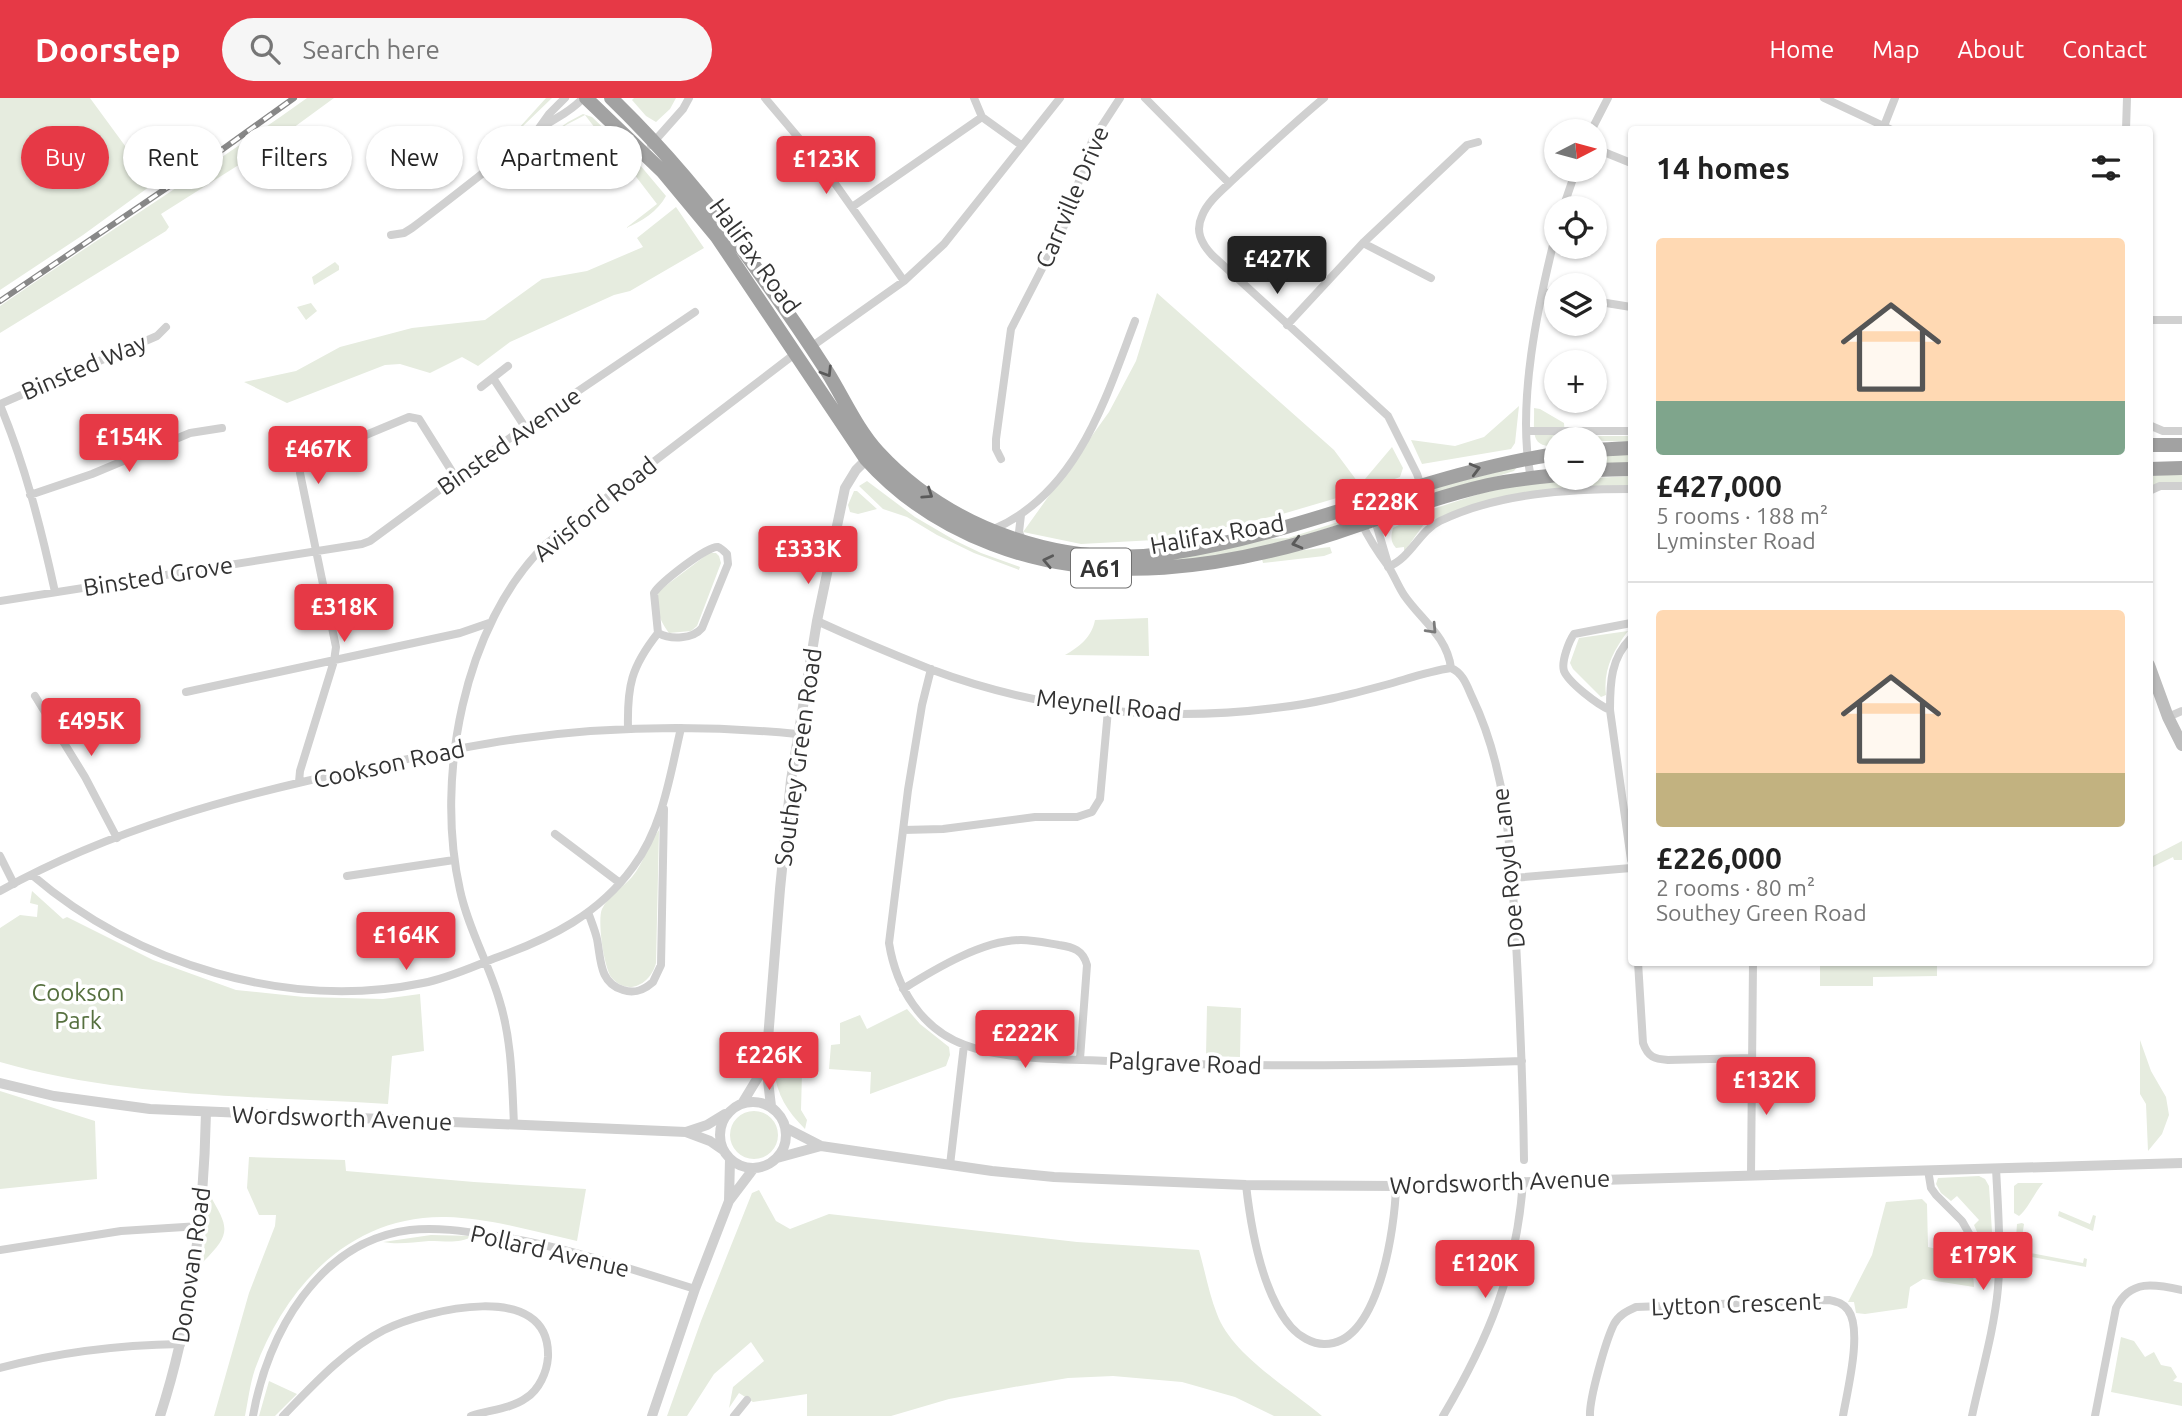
<!DOCTYPE html>
<html lang="en">
<head>
<meta charset="utf-8">
<style>
	body { margin:0; font-family:Ubuntu,sans-serif; background:#f6f6f6; color:#222; height:100vh; display:flex; flex-direction:column; font-size:26px; white-space:nowrap }
	* { box-sizing:border-box; margin:0 }
	p { font-size:23px; color:#767676 }
	.icon { flex:none; width:38px; height:38px; fill:none; stroke:currentColor; stroke-width:2; stroke-linecap:round; stroke-linejoin:round }
	.map { position:relative; flex:1; overflow:hidden }
	.side { position:absolute; left:1628px; top:28px; width:525px; height:840px; display:flex; flex-direction:column; background:#fff; border-radius:7px; box-shadow:0 2px 5px #0004 }
	.side>* { flex:none }
	.banner { position:absolute; left:21px; top:28px; width:665px; height:63px; display:flex; gap:14px }
	.needle { width:46px; rotate:84deg }
	.controls { position:absolute; left:1544px; top:21px; display:grid; gap:14px }
	.controls a { display:grid; place-items:center; width:63px; height:63px; border-radius:50%; background:#fff; box-shadow:0 2px 5px #0004; font-size:35px }
	.price { position:absolute; translate:-50% -60px; padding:0 16px; border-radius:7px; background:#e63946; color:#fff; font-size:23px; line-height:46px; filter:drop-shadow(0 2px 4px #0008) }
	.price::after { content:''; position:absolute; left:50%; top:42px; width:21px; height:16px; margin-left:-10px; background:inherit; clip-path:polygon(0 0,100% 0,50% 100%) }
	.price.selected { background:#222; color:#fff }
	ul { padding:0; list-style:none }
	li { display:grid; align-content:center; gap:14px; height:371px; padding:0 28px }
	li+li { border-top:2px solid #e0e0e0 }
	li span { display:grid; place-items:center; height:217px; border-radius:7px; color:#555 }
	li>.icon { margin-inline-start:auto }
	span .icon { width:126px; height:126px; fill:#fffc; stroke-width:1 }
	li b { font-size:30px }
	h2 { display:flex; justify-content:space-between; align-items:center; height:84px; padding:0 28px; font-size:30px }
	.tag { padding:0 24px; border-radius:32px; background:#fff; box-shadow:0 2px 5px #0004; font-size:24px; line-height:63px }
	.tag.selected { background:#e63946; color:#fff }
	header { display:flex; align-items:center; gap:42px; box-sizing:border-box; height:98px; padding:0 35px; background:#e63946; color:#fff }
	header strong { font-size:33px }
	nav { display:flex; gap:38px; margin-inline-start:auto; font-size:24px }
	.search { width:490px; height:63px; background:#f6f6f6; display:flex; align-items:center; gap:18px; box-sizing:border-box; padding:0 24px; border-radius:38px; color:#767676; font-size:26px }
	.map>svg:first-child { display:block }
	.green { fill:#e6ecdf }
	.lines { fill:none; stroke-linecap:round; stroke-linejoin:round }
	.minor { stroke:#d0d0d0; stroke-width:8 }
	.tertiary { stroke:#d0d0d0; stroke-width:10 }
	.secondary { stroke:#bdbdbd; stroke-width:12 }
	.trunk { stroke:#a2a2a2; stroke-width:14 }
	.rail-casing { stroke:#888; stroke-width:6 }
	.rail { stroke:#fff; stroke-width:3.5; stroke-dasharray:10; stroke-linecap:butt }
	.oneway { stroke:#5a5a5a }
	.oneway2 { stroke:#7a7a7a }
	.labels { text-anchor:middle; dominant-baseline:central; stroke-width:7; stroke-linejoin:round; paint-order:stroke }
	.shield { fill:#fff; stroke:#707070; stroke-width:2 }
	.shield-label { font-size:23px; font-weight:bold; fill:#333 }
	.street-label { font-size:24px; fill:#333; stroke:#fff }
	.park-label { font-size:24px; fill:#56703f; stroke:#fff }
</style>
</head>
<body>
<header>
<strong>Doorstep</strong>
<div class="search"><svg class="icon" aria-label="search" viewBox="0 0 24 24"><circle cx="10" cy="10" r="6"/><path d="M15 15l6 6"/></svg>Search here</div>
<nav><a>Home</a><a>Map</a><a>About</a><a>Contact</a></nav>
</header>
<div class="map">
<svg width="2182" height="1318" viewBox="0 0 2182 1318">
	<rect width="100%" height="100%" fill="#fff"/>
	<path class="green" d="M0,0H90L153,86L83,137L0,192Z
		M307,0H334L267,49L161,116L169,129L166,133L0,235V208C102,138 206,72 307,0Z
		M546,0H552L495,55L492,51L518,31Z
		M634,0H676L670,11L656,24L646,18L632,2Z
		M583,16L592,19L620,46L612,44L608,47L585,17L566,27L508,71L505,68L568,24Z
		M614,50L629,54L666,98C658,113 641,124 626,130L657,106Z
		M676,109L704,150L630,193L614,197L510,244L478,268L462,259L430,275L400,266L385,267L287,305L244,284L296,273L340,249L412,230L485,222L542,181L587,173L643,149L637,140Z
		M335,164L339,168V172L314,187L312,179Z
		M1157,195L1334,352L1363,391L1365,381L1392,349L1403,370L1400,379L1364,392L1279,417L1173,441L1081,446L1023,434L1109,314L1136,263Z
		M311,205L317,213L306,222L297,209Z
		M1519,308L1515,345L1511,351L1422,366L1411,342L1455,348L1484,339Z
		M1534,310L1540,311L1564,325L1565,338H1631V344L1556,341V348C1528,350 1535,331 1534,310Z
		M1631,356V365L1594,366V357Z
		M1517,369L1514,373L1440,396L1434,394L1433,390Z
		M2182,376V385H2158L2149,389V378Z
		M1631,378V389L1553,391L1459,413L1424,426L1404,454V449L1396,450C1390,443 1391,438 1393,430L1403,425L1402,421L1482,395L1538,383Z
		M867,383L915,419L956,443L981,455L1020,469L1019,472L974,455L937,437L907,419L883,411L859,388Z
		M854,393H857L877,411L858,416L850,414L848,407Z
		M1354,419L1356,421C1292,442 1228,460 1160,465C1139,467 1116,464 1095,462L1262,441L1288,440Z
		M1330,449L1332,455L1324,458L1263,465L1262,461L1296,453Z
		M709,455H716L719,458L721,465L697,528L691,533L669,535C660,523 652,506 660,492Z
		M1148,520L1149,558L1065,557C1079,549 1092,539 1095,522Z
		M1628,533C1613,553 1603,572 1606,597L1601,599L1573,571L1570,565L1579,540Z
		M659,732L656,865C651,885 629,899 612,880C604,871 597,822 602,811C608,798 623,789 632,779C644,765 648,745 659,732Z
		M2182,743V762H2174L2173,759L2149,771V760Z
		M32,793L63,821L67,819L153,862L236,892L304,899L383,901L420,896L424,953L392,958L388,1006C259,998 125,1000 0,964V830L20,817L37,819L38,807L30,805Z
		M1820,865H1937V878L1873,879V888H1820Z
		M1207,908L1241,910L1240,959L1206,958Z
		M907,911L920,926L949,949L950,957L946,968L870,996L871,974L829,971L831,947L840,946V925L860,917L867,931Z
		M2140,942L2151,973L2166,999L2169,1017L2162,1036L2148,1053L2146,1006L2140,996Z
		M774,972L802,975L801,1012L807,1022L805,1031C787,1013 777,997 774,972Z
		M0,993L95,1023L97,1081L0,1091Z
		M730 1037a24 24 0 1 1 48 0a24 24 0 1 1-48 0Z
		M249,1059L345,1062L346,1073L474,1084L586,1091L577,1143C535,1134 490,1120 446,1119C351,1117 286,1187 255,1271C250,1286 248,1303 245,1318H214L249,1195L275,1128L276,1117H259L247,1090Z
		M1979,1078L1985,1081L1989,1088L1993,1149L1989,1152L1984,1150L1974,1127L1979,1122L1957,1098L1951,1103L1941,1095L1936,1086L1938,1080Z
		M2018,1085H2043C2034,1095 2029,1110 2019,1118L2014,1115V1088Z
		M759,1092L776,1123L790,1131L829,1116L1077,1144L1199,1152C1205,1173 1209,1196 1217,1216C1232,1257 1289,1290 1322,1318H1274L1235,1299L1182,1284L1113,1278L1068,1280L1014,1289L949,1301L891,1318H807V1296L753,1304L739,1295L729,1310L733,1289L764,1263L751,1244L714,1276L687,1318H667L701,1223L752,1095Z
		M209,1096C229,1130 232,1135 203,1164Z
		M1922,1101L1927,1106L1928,1149L1972,1159L1974,1189L1923,1181L1910,1189L1907,1210L1865,1216L1856,1215L1854,1204H1848L1872,1157L1886,1104Z
		M2059,1113L2090,1126L2093,1117L2096,1118L2093,1133L2058,1118Z
		M2022,1125L2024,1126L2020,1153L2083,1165L2084,1160L2087,1161L2086,1169L2022,1157L2015,1153L2017,1126Z
		M431,1137L474,1138C458,1146 447,1143 429,1143C413,1144 399,1147 383,1144Z
		M2121,1239L2134,1243L2145,1259L2154,1254L2161,1267L2171,1269L2177,1279L2173,1283L2182,1285V1308L2111,1294Z
		M269,1283L297,1296L275,1318H259Z"/>
	<g class="lines">
		<path class="minor" d="M765,0L824,70L904,183
			M974,0L982,19L1021,47
			M1145,0L1229,85
			M1324,0C1294,25 1266,51 1238,77C1226,89 1208,102 1202,118C1195,133 1201,145 1212,157L1388,318L1417,376L1427,405
			M1824,0L1892,32
			M1884,28L1895,0
			M539,30L549,16L565,0
			M2126,32L2127,0
			M1591,33L1608,0
			M651,47L683,11L689,0
			M1594,50L1631,65
			M852,109L982,19
			M1563,110L1576,72
			M391,137L404,135L412,130C453,99 493,67 534,35C550,22 569,16 583,0
			M1363,145L1431,180
			M1543,194L1556,196
			M1594,203L1631,209
			M2149,222H2182
			M1287,227L1363,145L1467,47L1478,44
			M811,249L904,183L944,146L1060,0
			M493,280L525,329
			M481,289L508,268
			M0,306L157,238L166,229
			M0,307C25,367 41,430 55,494
			M2149,327L2163,333H2182
			M1527,333H1631
			M1001,361L996,351V341L1011,231L1065,126L1092,43L1120,0
			M1531,380C1516,308 1538,206 1556,135
			M2149,393L2160,388H2182
			M30,397L92,376L190,335L222,330
			M1021,417L1019,434L1023,444
			M1375,422L1388,466
			M1362,426C1370,443 1377,453 1388,468C1394,477 1398,488 1404,497C1421,522 1447,538 1451,570C1463,575 1467,588 1472,599C1509,676 1511,761 1516,844C1520,917 1523,989 1524,1062
			M994,431C1078,394 1105,302 1135,223
			M1388,469C1412,459 1419,433 1440,423C1498,395 1568,391 1631,391
			M0,503L362,446L370,443L525,329L695,214
			M817,523C854,540 892,556 930,571C1039,612 1160,625 1275,610C1314,606 1352,596 1389,586C1410,580 1430,573 1451,570
			M1631,540C1611,560 1610,584 1610,612L1631,762
			M931,571L922,607L908,692L889,845C896,889 921,931 965,947C1003,962 1065,961 1107,963C1246,970 1384,968 1522,963
			M186,594L460,535L489,525
			M35,598L85,679L117,740
			M1610,612C1598,607 1569,585 1564,573C1561,564 1569,543 1574,536L1631,525
			M2168,619L2182,613
			M628,631C627,588 631,569 658,535L654,495C660,485 708,447 718,449C721,450 725,454 727,456L728,466L702,530C693,541 671,542 658,535
			M299,684L300,673L334,563L336,549L300,375L301,364L409,319L419,321L456,380
			M903,732L943,731L1035,719H1077L1092,714L1100,701L1108,612
			M555,736L620,785
			M0,758L14,786
			M32,777C136,866 287,913 423,885C449,880 474,868 498,859C551,840 599,816 633,769C663,729 670,677 681,630
			M347,778L454,762
			M1513,780L1631,770
			M0,793C111,731 237,697 361,671C412,660 464,648 517,641C610,628 704,627 797,636
			M588,814C591,823 595,832 597,841C601,861 599,885 623,892C635,896 644,892 653,884L661,867L664,711
			M1638,864L1643,945C1648,959 1654,961 1668,962L1752,960
			M903,891C935,871 983,842 1021,842C1034,842 1047,845 1059,847C1073,849 1083,852 1087,867L1080,961
			M514,1027C512,985 512,942 499,901C488,864 468,830 460,792C435,681 463,527 546,446L796,255
			M950,1067L964,947
			M1928,1072L1931,1090L1936,1097L1962,1123L1979,1153L1985,1158L1999,1161
			M1751,1077L1753,864
			M1246,1087C1251,1131 1262,1195 1291,1229C1299,1238 1312,1246 1324,1246C1379,1247 1395,1129 1396,1088
			M0,1152L121,1133L200,1128
			M0,1270C59,1254 120,1247 181,1246
			M253,1318C267,1236 319,1143 410,1132C436,1129 464,1133 490,1137C561,1147 627,1170 695,1191
			M283,1318C313,1287 345,1252 384,1232C425,1212 551,1180 548,1259C547,1274 539,1292 526,1300C511,1311 488,1312 471,1318
			M734,1318L747,1302
			M1443,1318C1488,1242 1517,1173 1523,1083
			M1590,1318C1589,1301 1606,1242 1614,1226C1619,1217 1627,1213 1636,1209L1829,1202C1837,1204 1843,1205 1848,1212C1863,1232 1847,1294 1843,1318
			M1972,1318C1981,1276 1994,1233 1998,1190C2001,1150 1998,1110 1996,1070
			M2095,1318L2116,1210C2130,1181 2155,1186 2182,1192"/>
		<path class="tertiary" d="M0,985L54,998L150,1011L686,1034L710,1043L723,1052
			M720 1037a33 33 0 1 1 66 0a33 33 0 1 1-66 0Z
			M743,1004L766,966
			M771,1008L766,966L780,791L791,682L817,523L845,390L856,372L872,356
			M786,1030L821,1048L992,1073L1054,1079L1246,1087L1396,1088L2182,1065
			M686,1034L707,1027L725,1016
			M777,1060L821,1048
			M729,1103L730,1061
			M160,1318C192,1220 204,1118 206,1014
			M652,1318L695,1191L729,1103L754,1070"/>
		<path class="secondary" d="M2149,567L2168,619L2182,647"/>
		<path class="trunk" d="M586,0L663,74L717,139L866,361C900,399 945,428 992,446C1103,489 1225,470 1335,435C1386,418 1436,399 1488,387C1510,382 1533,380 1556,377
			M611,0C669,56 719,117 765,183C787,213 808,244 828,275C844,301 857,331 878,354C951,433 1065,471 1171,455C1303,435 1424,376 1556,356
			M2149,347H2182
			M1594,352L1631,350
			M2149,371L2182,370
			M1594,372L1631,371"/>
		<defs>
			<path id="rail" d="M0,203L202,66L294,0"/>
		</defs>
		<use href="#rail" class="rail-casing"/>
		<use href="#rail" class="rail"/>
	</g>
	<defs><path id="oneway-chevron" d="M-2-3.5L2.5 0L-2 3.5" fill="none" stroke-width="1.6" stroke-linecap="round" stroke-linejoin="round" transform="scale(1.75)"/></defs>
	<g class="oneway">
		<use href="#oneway-chevron" transform="translate(827 274) rotate(58)"/>
		<use href="#oneway-chevron" transform="translate(1475 371) rotate(-15)"/>
		<use href="#oneway-chevron" transform="translate(928 396) rotate(34)"/>
		<use href="#oneway-chevron" transform="translate(1297 445) rotate(165)"/>
		<use href="#oneway-chevron" transform="translate(1048 463) rotate(-168)"/>
	</g>
	<use class="oneway2" href="#oneway-chevron" transform="translate(1432 531) rotate(47)"/>
	<g class="labels">
		<rect class="shield" x="1071" y="450.5" width="60" height="39" rx="5"/>
		<g class="shield-label">
			<text x="1101" y="470">A61</text>
		</g>
		<g class="street-label">
			<text transform="translate(1072 99) rotate(-67)">Carrville Drive</text>
			<text transform="translate(755 158) rotate(54)">Halifax Road</text>
			<text transform="translate(84 269) rotate(-23)">Binsted Way</text>
			<text transform="translate(509 343) rotate(-35)">Binsted Avenue</text>
			<text transform="translate(595 411) rotate(-39)">Avisford Road</text>
			<text transform="translate(1217 436) rotate(-10)">Halifax Road</text>
			<text transform="translate(158 478) rotate(-9)">Binsted Grove</text>
			<text transform="translate(1109 607) rotate(6)">Meynell Road</text>
			<text transform="translate(798 659) rotate(-82)">Southey Green Road</text>
			<text transform="translate(389 666) rotate(-12)">Cookson Road</text>
			<text transform="translate(1508 770) rotate(-96)">Doe Royd Lane</text>
			<text transform="translate(1185 965) rotate(2)">Palgrave Road</text>
			<text transform="translate(342 1020) rotate(2)">Wordsworth Avenue</text>
			<text transform="translate(1500 1084) rotate(-2)">Wordsworth Avenue</text>
			<text transform="translate(550 1153) rotate(13)">Pollard Avenue</text>
			<text transform="translate(191 1167) rotate(-82)">Donovan Road</text>
			<text transform="translate(1736 1206) rotate(-2)">Lytton Crescent</text>
		</g>
		<g class="park-label">
			<text x="78" y="894">Cookson<tspan x="78" dy="28">Park</tspan></text>
		</g>
	</g>
</svg>
<div class="controls">
<a><svg class="needle" viewBox="-14 -14 28 28"><path d="M0-13l5 13h-10z" fill="#e53935"/><path d="M0 13l5-13h-10z" fill="#767676"/></svg></a>
<a><svg class="icon" aria-label="locate" viewBox="0 0 24 24"><circle cx="12" cy="12" r="6"/><path d="M12 2v4M12 18v4M2 12h4M18 12h4"/></svg></a>
<a><svg class="icon" aria-label="layers" viewBox="0 0 24 24"><path d="M12 4l9 5-9 5-9-5zM3 14l9 5 9-5"/></svg></a>
<a>+</a>
<a>−</a>
</div>
<b class="price" style="left:826px;top:98px">£123K</b>
<b class="price selected" style="left:1277px;top:198px">£427K</b>
<b class="price" style="left:129px;top:376px">£154K</b>
<b class="price" style="left:318px;top:388px">£467K</b>
<b class="price" style="left:1385px;top:441px">£228K</b>
<b class="price" style="left:808px;top:488px">£333K</b>
<b class="price" style="left:344px;top:546px">£318K</b>
<b class="price" style="left:91px;top:660px">£495K</b>
<b class="price" style="left:406px;top:874px">£164K</b>
<b class="price" style="left:1025px;top:972px">£222K</b>
<b class="price" style="left:769px;top:994px">£226K</b>
<b class="price" style="left:1766px;top:1019px">£132K</b>
<b class="price" style="left:1983px;top:1194px">£179K</b>
<b class="price" style="left:1485px;top:1202px">£120K</b>
<div class="banner">
<a class="tag selected">Buy</a>
<a class="tag">Rent</a>
<a class="tag">Filters</a>
<a class="tag">New</a>
<a class="tag">Apartment</a>
</div>
<section class="side">
<h2>14 homes<svg class="icon" aria-label="filters" viewBox="0 0 24 24"><path d="M4 7h16M4 17h16"/><circle cx="9" cy="7" r="2"/><circle cx="15" cy="17" r="2"/></svg></h2>
<ul>
<li><span style="background:linear-gradient(#ffd9b3 75%,#7fa58c 0)"><svg class="icon" aria-label="home" viewBox="0 0 24 24"><path d="M3 11l9-7 9 7M6 9v11h12V9"/></svg></span><div><b>£427,000</b><p>5 rooms · 188 m²</p><p>Lyminster Road</p></div></li>
<li><span style="background:linear-gradient(#ffd9b3 75%,#c2b280 0)"><svg class="icon" aria-label="home" viewBox="0 0 24 24"><path d="M3 11l9-7 9 7M6 9v11h12V9"/></svg></span><div><b>£226,000</b><p>2 rooms · 80 m²</p><p>Southey Green Road</p></div></li>
</ul>
</section>
</div>
</body>
</html>
